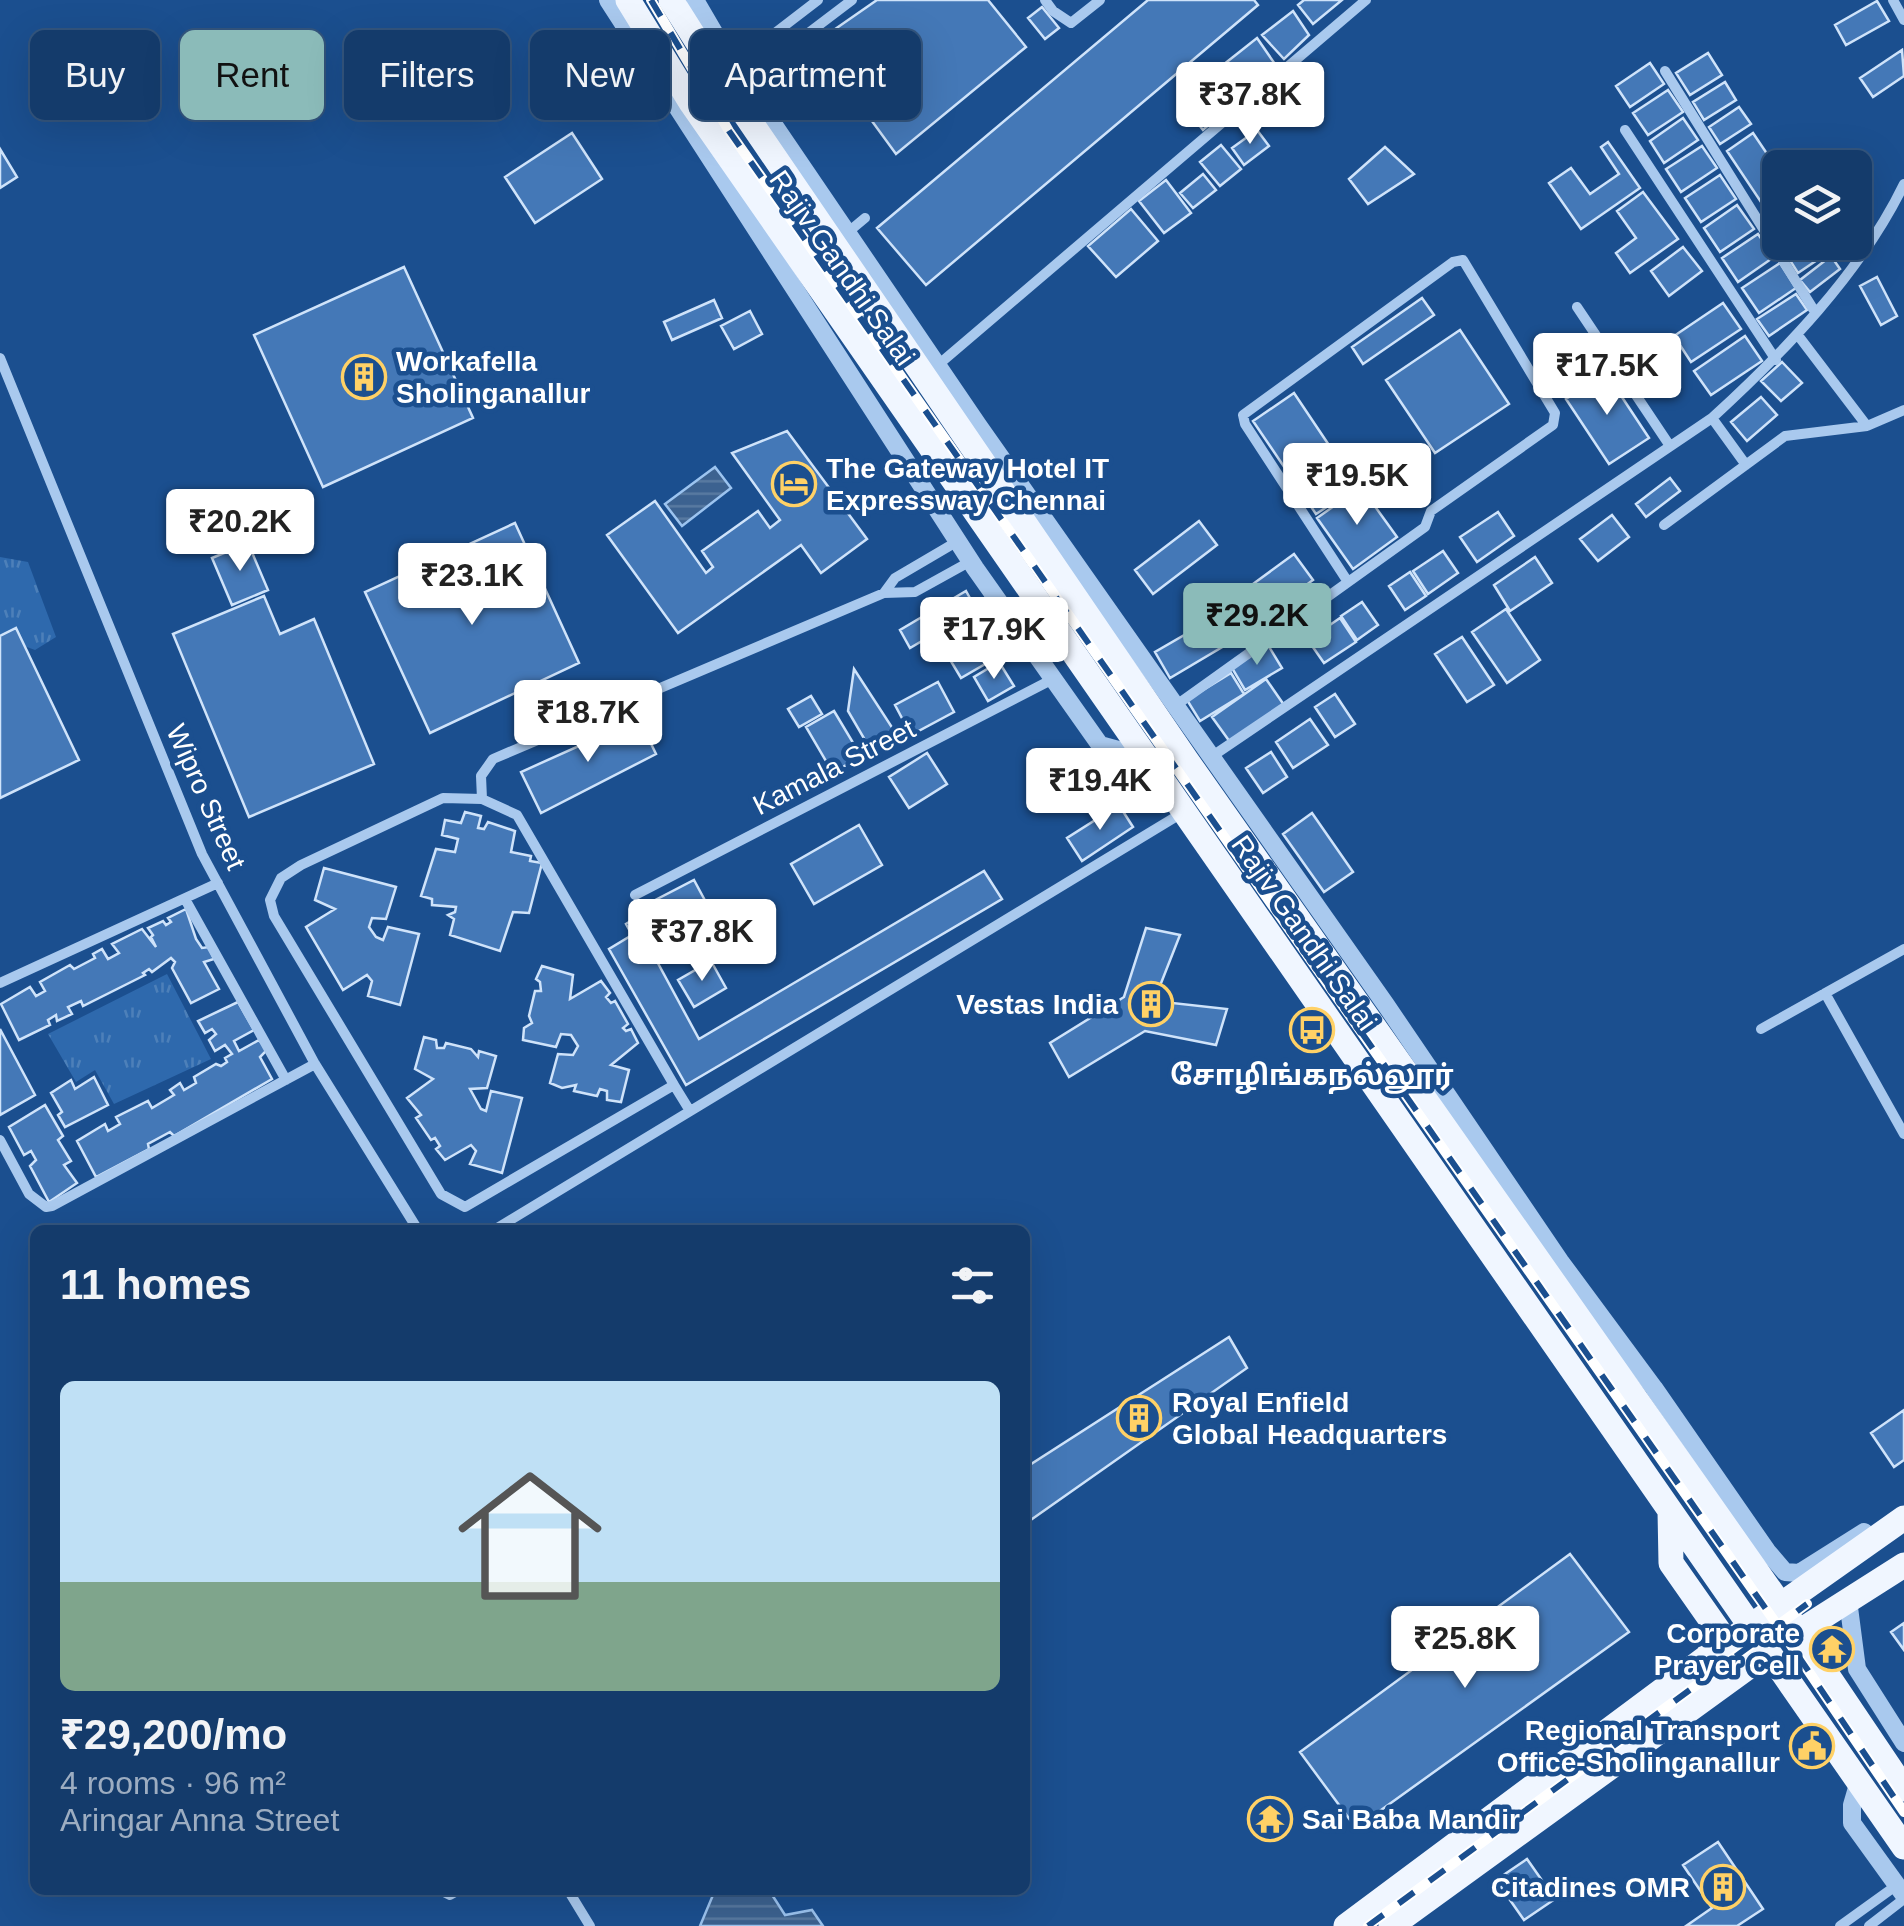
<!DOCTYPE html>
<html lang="en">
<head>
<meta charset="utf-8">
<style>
	body { margin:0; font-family:Arial,"Noto Sans Tamil",sans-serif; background:#1d4271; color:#f1f3f6; height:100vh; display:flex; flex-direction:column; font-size:38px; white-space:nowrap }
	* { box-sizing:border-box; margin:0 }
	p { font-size:32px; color:#9dadc1 }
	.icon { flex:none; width:55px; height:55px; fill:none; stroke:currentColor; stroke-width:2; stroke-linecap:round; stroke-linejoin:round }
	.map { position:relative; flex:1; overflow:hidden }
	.sheet { position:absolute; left:30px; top:1225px; width:1000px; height:670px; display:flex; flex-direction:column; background:#143b6b; border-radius:15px; box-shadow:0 10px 40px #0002,0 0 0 2px #33557e }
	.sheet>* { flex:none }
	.guide { position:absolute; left:30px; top:30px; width:1000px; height:90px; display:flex; gap:20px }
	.fabs { position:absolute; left:1762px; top:150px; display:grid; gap:20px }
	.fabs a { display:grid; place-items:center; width:110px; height:110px; border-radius:15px; background:#143b6b; box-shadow:0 10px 40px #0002,0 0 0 2px #33557e; font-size:50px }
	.price { position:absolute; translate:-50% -85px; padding:0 22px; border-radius:10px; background:#fff; color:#222; font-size:32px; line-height:65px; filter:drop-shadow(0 2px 5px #0008) }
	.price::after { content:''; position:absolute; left:50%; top:60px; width:30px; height:22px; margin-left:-15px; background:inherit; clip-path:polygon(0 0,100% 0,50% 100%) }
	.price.current { background:#8bbbb9; color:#111 }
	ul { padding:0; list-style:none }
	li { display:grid; align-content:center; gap:20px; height:530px; padding:0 30px }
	li span { display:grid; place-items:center; height:310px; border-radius:15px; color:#555 }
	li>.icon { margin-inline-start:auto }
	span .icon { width:180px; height:180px; fill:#fffc; stroke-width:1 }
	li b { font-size:42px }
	h2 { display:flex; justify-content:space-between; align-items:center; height:120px; padding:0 30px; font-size:42px }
	.pill { padding:0 35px; border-radius:15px; background:#143b6b; box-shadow:0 10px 40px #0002,0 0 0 2px #33557e; font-size:35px; line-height:90px }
	.pill.current { background:#8bbbb9; color:#111 }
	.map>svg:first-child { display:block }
	.park { fill:url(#park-tufts) }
	.water { fill:url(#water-rules); stroke:#9cc4f0; stroke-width:2.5 }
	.building { fill:#4478b7; stroke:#cfe3fa; stroke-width:2.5 }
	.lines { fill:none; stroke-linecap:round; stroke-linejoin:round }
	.minor { stroke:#a9c9ee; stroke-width:10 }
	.tertiary { stroke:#a9c9ee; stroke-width:18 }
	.primary { stroke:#f0f6ff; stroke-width:25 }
	.rail-casing { stroke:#fff; stroke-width:10 }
	.rail { stroke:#1b4f8f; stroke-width:6; stroke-dasharray:19; stroke-linecap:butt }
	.labels { text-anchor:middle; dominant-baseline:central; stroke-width:9; stroke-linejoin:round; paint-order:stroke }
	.street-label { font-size:28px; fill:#fff; stroke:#1b4f8f }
	.poi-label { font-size:28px; font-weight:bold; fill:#fff; stroke:#1b4f8f; text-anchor:start }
</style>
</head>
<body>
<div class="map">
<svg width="1904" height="1926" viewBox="0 0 1904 1926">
	<defs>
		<pattern id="park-tufts" width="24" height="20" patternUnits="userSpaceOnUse" patternTransform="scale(2.5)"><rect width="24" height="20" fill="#2e69ad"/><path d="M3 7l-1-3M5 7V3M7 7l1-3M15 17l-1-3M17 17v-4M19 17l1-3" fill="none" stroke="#4d80b9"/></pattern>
		<pattern id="water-rules" width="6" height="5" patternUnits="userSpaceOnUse" patternTransform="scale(2.5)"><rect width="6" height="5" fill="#3c6290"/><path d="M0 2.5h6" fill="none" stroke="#597aa1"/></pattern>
	</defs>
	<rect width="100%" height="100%" fill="#1b4f8f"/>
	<path class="park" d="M0,557L28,562L56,637L35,650L0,637Z
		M167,974L211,1059L114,1104L95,1070L76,1082L48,1034Z"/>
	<path class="water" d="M715,467L731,488L682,526L665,504Z
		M720,1890H769L785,1915L812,1910L823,1926H700L713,1895Z"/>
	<path class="building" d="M877,0H988L1026,47L896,154L815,43Z
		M1148,0H1254L1258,5L926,285L877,228Z
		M1304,0H1342L1313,24L1298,5Z
		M1877,1L1889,21L1846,45L1835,25Z
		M1042,7L1059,28L1045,39L1028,18Z
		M1293,11L1309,35L1284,59L1262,35Z
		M1257,38L1277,67L1246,92L1223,65Z
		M1902,50L1904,76L1873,97L1860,78Z
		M1708,53L1722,75L1690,95L1676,73Z
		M1650,63L1664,84L1630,107L1616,86Z
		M1213,73L1237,100L1203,130L1179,100Z
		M1725,82L1736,100L1704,120L1693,102Z
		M1668,90L1683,112L1648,135L1633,113Z
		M1739,107L1751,124L1720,144L1709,127Z
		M1683,118L1698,140L1664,163L1650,141Z
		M1257,130L1269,146L1244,165L1232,148Z
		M572,133L602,179L535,223L505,177Z
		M1753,133L1780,173V193L1763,205L1727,151Z
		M1608,142L1640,188L1581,229L1549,183L1571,168L1590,194L1619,174L1601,147Z
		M1221,145L1241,169L1220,186L1200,162Z
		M1702,146L1717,168L1681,192L1666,169Z
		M1385,147L1414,174L1368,204L1349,179Z
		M0,149L17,177L0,188Z
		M1203,174L1216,190L1193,208L1180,193Z
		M1720,175L1736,199L1701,222L1685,198Z
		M1166,180L1191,213L1164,233L1139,201Z
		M1643,192L1678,239L1630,273L1616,253L1636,238L1617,211Z
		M1780,202V224L1772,230L1762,214Z
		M1737,205L1754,229L1720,252L1704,228Z
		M1131,209L1158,241L1116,277L1088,246Z
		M1758,234L1774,257L1738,282L1722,258Z
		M1804,242H1822L1829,252L1798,273L1786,254Z
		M1683,247L1702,271L1669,296L1651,271Z
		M1831,256L1840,269L1810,292L1800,280Z
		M1780,263L1796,288L1759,313L1742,288Z
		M404,267L473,418L323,487L254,335Z
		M1877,277L1897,316L1881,325L1860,286Z
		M1796,294L1807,310L1769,336L1757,319Z
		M1422,298L1434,315L1363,364L1352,347Z
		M714,300L722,318L672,340L664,322Z
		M1723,303L1741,329L1691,362L1674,336Z
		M750,311L762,334L734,349L721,326Z
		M1460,330L1509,404L1435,453L1386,380Z
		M1745,336L1762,361L1711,395L1694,371Z
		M1782,362L1802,383L1781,401L1761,381Z
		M1606,373L1649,438L1609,464L1566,399Z
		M1294,393L1357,487L1316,514L1253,421Z
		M1761,397L1777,415L1747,441L1731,422Z
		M787,431L867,539L821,573L801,545L678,633L607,535L655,501L706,573L713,567L702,551L758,511L770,528L780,520L732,453Z
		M1670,478L1680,491L1646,517L1636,504Z
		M1361,487L1397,537L1353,569L1317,518Z
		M1498,512L1514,536L1477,562L1460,537Z
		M1612,515L1629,537L1598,561L1580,539Z
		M1199,521L1217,545L1153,594L1135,570Z
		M515,523L579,663L430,733L365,592Z
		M248,543L268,590L232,605L212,558Z
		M1443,551L1458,573L1428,594L1413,571Z
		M1294,554L1313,580L1272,610L1253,584Z
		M1535,557L1552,583L1510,611L1494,585Z
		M1410,572L1426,596L1405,610L1389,586Z
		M966,591L976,609L910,648L900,630Z
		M264,596L280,634L314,619L374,764L249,817L173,634Z
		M1362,602L1378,625L1357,640L1341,616Z
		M1506,609L1540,660L1507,683L1472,632Z
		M1219,615L1234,640L1170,678L1155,652Z
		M1340,618L1356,642L1324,663L1308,640Z
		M16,628L79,760L0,798V636Z
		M977,635L992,660L961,678L946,653Z
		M1462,637L1494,685L1467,702L1435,654Z
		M1268,645L1282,668L1245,690L1232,668Z
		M999,662L1014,686L988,701L974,677Z
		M854,669L895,732L869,747L848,711Z
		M1231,673L1244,694L1200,721L1187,700Z
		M1266,679L1284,705L1230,742L1212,717Z
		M938,682L954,712L911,735L895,705Z
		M1335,694L1355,724L1335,737L1315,707Z
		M811,696L822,714L799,727L788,709Z
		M834,711L861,756L833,773L806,727Z
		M639,719L656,754L541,813L521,772Z
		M1310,719L1328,745L1293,768L1276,742Z
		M1271,752L1287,777L1263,793L1246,768Z
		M927,753L947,784L909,808L889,777Z
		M1119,805L1133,827L1082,861L1067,838Z
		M465,812L481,816L478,828L484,829L488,822L515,831L511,852L531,856L530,861L542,863L529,913L513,912L500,951L450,935L454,919L448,915L455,912L456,907L432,905V899L421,896L436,849L455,852L458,839L442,835L445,820L461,823Z
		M1312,813L1353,872L1324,892L1283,834Z
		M859,825L882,865L814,904L791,864Z
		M324,868L396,887L386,919L372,918L369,927L376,937L383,940L388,927L419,934L400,1005L368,996L372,981L367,975L343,990L306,927L335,909L315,900Z
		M984,871L1002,899L686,1085L609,949L632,935L626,924L634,919L699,1039Z
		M694,880L709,908L652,937L638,909Z
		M186,909L196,939L202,948L209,947L214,959L204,962L219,989L191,1003L172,968L175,962L171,958L152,972L149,969L143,973L145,975L83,1006L81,1001L68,1007L72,1014L57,1021L56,1015L48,1020L50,1025L19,1040L1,1004L30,987L36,996L45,991L40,982L70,965L74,969L95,958L93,954L102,949L108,959L119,953L112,944L142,929L156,947L151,937L153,935L148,928L163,921L166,925L171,922L168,918Z
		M1146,928L1180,935L1154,1001L1227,1009L1216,1045L1145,1031L1069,1077L1050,1043L1124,997Z
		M711,961L726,988L694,1007L678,980Z
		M542,966L573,975L570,999L601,981L610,993L606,997L611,1003L615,1001L628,1024L623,1028L626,1031L631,1029L638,1043L611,1065L629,1070L621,1102L607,1100V1091L600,1089L597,1096L574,1091L576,1085L562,1088L550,1083L558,1054L573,1055L578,1046L571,1035L561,1034L556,1047L523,1040L524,1028L532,1023L529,1016L535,991H541L540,982L536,979Z
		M238,1002L254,1030L234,1041L239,1051L259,1040L267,1050L260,1057L272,1079L174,1136L170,1132L148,1144L149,1149L96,1177L77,1141L105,1124L108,1131L120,1124L116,1117L148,1101L152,1108L174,1095L170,1090L180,1083L184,1090L196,1083L194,1077L216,1064L221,1066L227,1062L225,1058L232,1054L225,1045L215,1051L209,1040L216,1034L212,1029L205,1033L198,1021Z
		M0,1029L35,1095L0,1115Z
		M424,1037L436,1040L437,1048H444L446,1043L471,1049L478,1057L479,1051L496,1056L487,1088L470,1089L481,1109L486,1111L491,1091L522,1098L502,1173L470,1164L476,1151L471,1145L445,1160L436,1149L440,1146L435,1138L431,1140L416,1118L421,1115L407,1098L433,1079L415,1069Z
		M94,1077L108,1105L65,1127L58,1115L62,1112L51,1093L71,1080L75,1089Z
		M45,1105L63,1136L58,1140L71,1161L64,1165L77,1183L49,1202L30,1166L36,1160L31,1151L24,1155L9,1127Z
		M1229,1337L1247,1368L1025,1524V1468Z
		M1904,1410V1460L1894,1467L1871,1433Z
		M1570,1554L1629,1632L1356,1828L1300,1752Z
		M1904,1623V1650L1891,1632Z
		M1718,1842L1763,1909L1737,1926H1686L1712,1908L1683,1865Z
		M1527,1859L1555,1899L1524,1920L1496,1880Z"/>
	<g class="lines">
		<path class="minor" d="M1045,0L1053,11L1071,23L1100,0
			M1893,0L1904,20
			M732,66L818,0
			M1665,71L1815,312
			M744,82L852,0
			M1625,130L1776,360
			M847,233L865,218
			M1577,307L1670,446
			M0,358L202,854L315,1064L418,1230
			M938,365L1366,0
			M1712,418L1746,465
			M1867,426L1904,410
			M1664,525L1785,436L1867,426L1797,334
			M884,593L895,578L958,541
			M1175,706L1425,527L1431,511L1553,425L1555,413L1463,260L1453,262L1243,415L1245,424L1348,582
			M1211,757L1712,418C1784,352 1861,273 1904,184
			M482,799L517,815L674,1085L465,1207L441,1194L274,916L270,900L281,878L301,865L443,798L482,799L481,776L493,759L884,593L915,592L971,561
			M635,895L1053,679
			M185,899L286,1080
			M0,983L218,883
			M1825,993L1904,1134
			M1761,1029L1904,949
			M674,1085L690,1111
			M0,1140L29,1194L46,1207L52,1206L315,1064
			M494,1230L1182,813
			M440,1890L450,1895L459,1890
			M568,1890L590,1926
			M1840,1926L1897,1885
			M1869,1926L1904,1899"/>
		<path class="tertiary" d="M608,0L975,568L1100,745L1144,757
			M695,0L733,65L978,425L1386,1005L1560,1261L1654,1388L1767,1551L1785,1572L1799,1573L1864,1532
			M1848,1600L1857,1669L1904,1743
			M1859,1781L1852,1805V1823L1904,1895"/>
		<path class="primary" d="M628,0L690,101L1904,1847
			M671,0L719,76L1187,761L1772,1593L1904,1789
			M1670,1511L1671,1563L1718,1630V1640L1707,1657
			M1797,1633L1904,1565
			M1346,1926L1707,1657L1904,1518
			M1391,1926L1769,1652"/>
		<defs>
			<path id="rail" d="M651,0L729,131L1780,1629L1904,1812
				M1368,1926L1807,1604"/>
		</defs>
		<use href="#rail" class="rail-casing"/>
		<use href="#rail" class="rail"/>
	</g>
	<defs>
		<symbol id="building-ring" viewBox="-11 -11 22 22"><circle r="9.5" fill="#1b4f8f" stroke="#ffd166" stroke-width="1.5"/><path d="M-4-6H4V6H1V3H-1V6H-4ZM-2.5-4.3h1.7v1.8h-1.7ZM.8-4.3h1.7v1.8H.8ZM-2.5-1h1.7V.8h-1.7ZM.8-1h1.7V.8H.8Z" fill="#ffd166"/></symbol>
		<symbol id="hotel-ring" viewBox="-11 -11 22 22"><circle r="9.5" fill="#1b4f8f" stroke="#ffd166" stroke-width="1.5"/><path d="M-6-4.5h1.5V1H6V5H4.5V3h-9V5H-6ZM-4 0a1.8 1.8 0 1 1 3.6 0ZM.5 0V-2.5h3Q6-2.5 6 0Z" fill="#ffd166"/></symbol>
		<symbol id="bus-ring" viewBox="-11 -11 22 22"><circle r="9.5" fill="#1b4f8f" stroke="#ffd166" stroke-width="1.5"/><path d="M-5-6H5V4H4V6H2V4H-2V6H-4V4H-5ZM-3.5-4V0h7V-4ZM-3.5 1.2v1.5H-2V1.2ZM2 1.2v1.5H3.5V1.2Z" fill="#ffd166"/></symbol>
		<symbol id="temple-ring" viewBox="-11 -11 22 22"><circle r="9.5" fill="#1b4f8f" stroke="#ffd166" stroke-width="1.5"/><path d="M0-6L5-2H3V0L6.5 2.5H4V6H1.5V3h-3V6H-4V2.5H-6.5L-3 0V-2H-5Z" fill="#ffd166"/></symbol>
		<symbol id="civic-ring" viewBox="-11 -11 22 22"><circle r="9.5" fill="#1b4f8f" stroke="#ffd166" stroke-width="1.5"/><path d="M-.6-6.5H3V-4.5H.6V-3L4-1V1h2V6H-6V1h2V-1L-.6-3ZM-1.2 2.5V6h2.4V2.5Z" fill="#ffd166"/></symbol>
	</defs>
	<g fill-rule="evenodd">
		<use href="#building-ring" x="339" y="352" width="50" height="50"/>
		<use href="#hotel-ring" x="769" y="459" width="50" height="50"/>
		<use href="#building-ring" x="1126" y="979" width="50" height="50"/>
		<use href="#bus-ring" x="1287" y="1005" width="50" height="50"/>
		<use href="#building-ring" x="1114" y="1393" width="50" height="50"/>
		<use href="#temple-ring" x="1807" y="1624" width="50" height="50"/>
		<use href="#civic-ring" x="1787" y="1721" width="50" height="50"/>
		<use href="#temple-ring" x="1245" y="1794" width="50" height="50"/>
		<use href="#building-ring" x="1698" y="1862" width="50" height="50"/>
	</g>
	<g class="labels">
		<g class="street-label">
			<text transform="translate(842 268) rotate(55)">Rajiv Gandhi Salai</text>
			<text transform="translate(834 767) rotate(-27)">Kamala Street</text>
			<text transform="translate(206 797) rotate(66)">Wipro Street</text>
			<text transform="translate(1304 933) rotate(55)">Rajiv Gandhi Salai</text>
		</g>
		<g class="poi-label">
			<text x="396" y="361">Workafella<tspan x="396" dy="32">Sholinganallur</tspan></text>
			<text x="826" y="468">The Gateway Hotel IT<tspan x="826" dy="32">Expressway Chennai</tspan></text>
			<text x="1118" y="1004" text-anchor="end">Vestas India</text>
			<text x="1312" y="1075" text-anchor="middle">சோழிங்கநல்லூர்</text>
			<text x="1172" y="1402">Royal Enfield<tspan x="1172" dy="32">Global Headquarters</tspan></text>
			<text x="1800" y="1633" text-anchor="end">Corporate<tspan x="1800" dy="32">Prayer Cell</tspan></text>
			<text x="1780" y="1730" text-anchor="end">Regional Transport<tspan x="1780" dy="32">Office-Sholinganallur</tspan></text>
			<text x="1302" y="1819">Sai Baba Mandir</text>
			<text x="1690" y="1887" text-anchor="end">Citadines OMR</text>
		</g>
	</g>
</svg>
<div class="fabs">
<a><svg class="icon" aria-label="layers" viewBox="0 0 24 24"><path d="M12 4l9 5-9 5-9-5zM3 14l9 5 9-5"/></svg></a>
</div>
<b class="price" style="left:1250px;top:147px">₹37.8K</b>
<b class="price" style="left:1607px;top:418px">₹17.5K</b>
<b class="price" style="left:1357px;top:528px">₹19.5K</b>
<b class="price" style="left:240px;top:574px">₹20.2K</b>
<b class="price" style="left:472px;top:628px">₹23.1K</b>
<b class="price current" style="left:1257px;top:668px">₹29.2K</b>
<b class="price" style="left:994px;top:682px">₹17.9K</b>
<b class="price" style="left:588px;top:765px">₹18.7K</b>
<b class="price" style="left:1100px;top:833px">₹19.4K</b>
<b class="price" style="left:702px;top:984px">₹37.8K</b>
<b class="price" style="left:1465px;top:1691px">₹25.8K</b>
<div class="guide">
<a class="pill">Buy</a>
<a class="pill current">Rent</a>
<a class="pill">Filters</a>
<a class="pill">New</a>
<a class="pill">Apartment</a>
</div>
<section class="sheet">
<h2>11 homes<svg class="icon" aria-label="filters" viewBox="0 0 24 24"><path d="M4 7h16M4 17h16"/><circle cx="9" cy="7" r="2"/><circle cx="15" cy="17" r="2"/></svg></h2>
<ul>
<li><span style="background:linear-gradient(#bfe0f5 65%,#7fa58c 0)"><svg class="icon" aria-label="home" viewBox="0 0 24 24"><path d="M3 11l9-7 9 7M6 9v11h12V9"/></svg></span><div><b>₹29,200/mo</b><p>4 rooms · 96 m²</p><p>Aringar Anna Street</p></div></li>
</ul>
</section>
</div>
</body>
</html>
